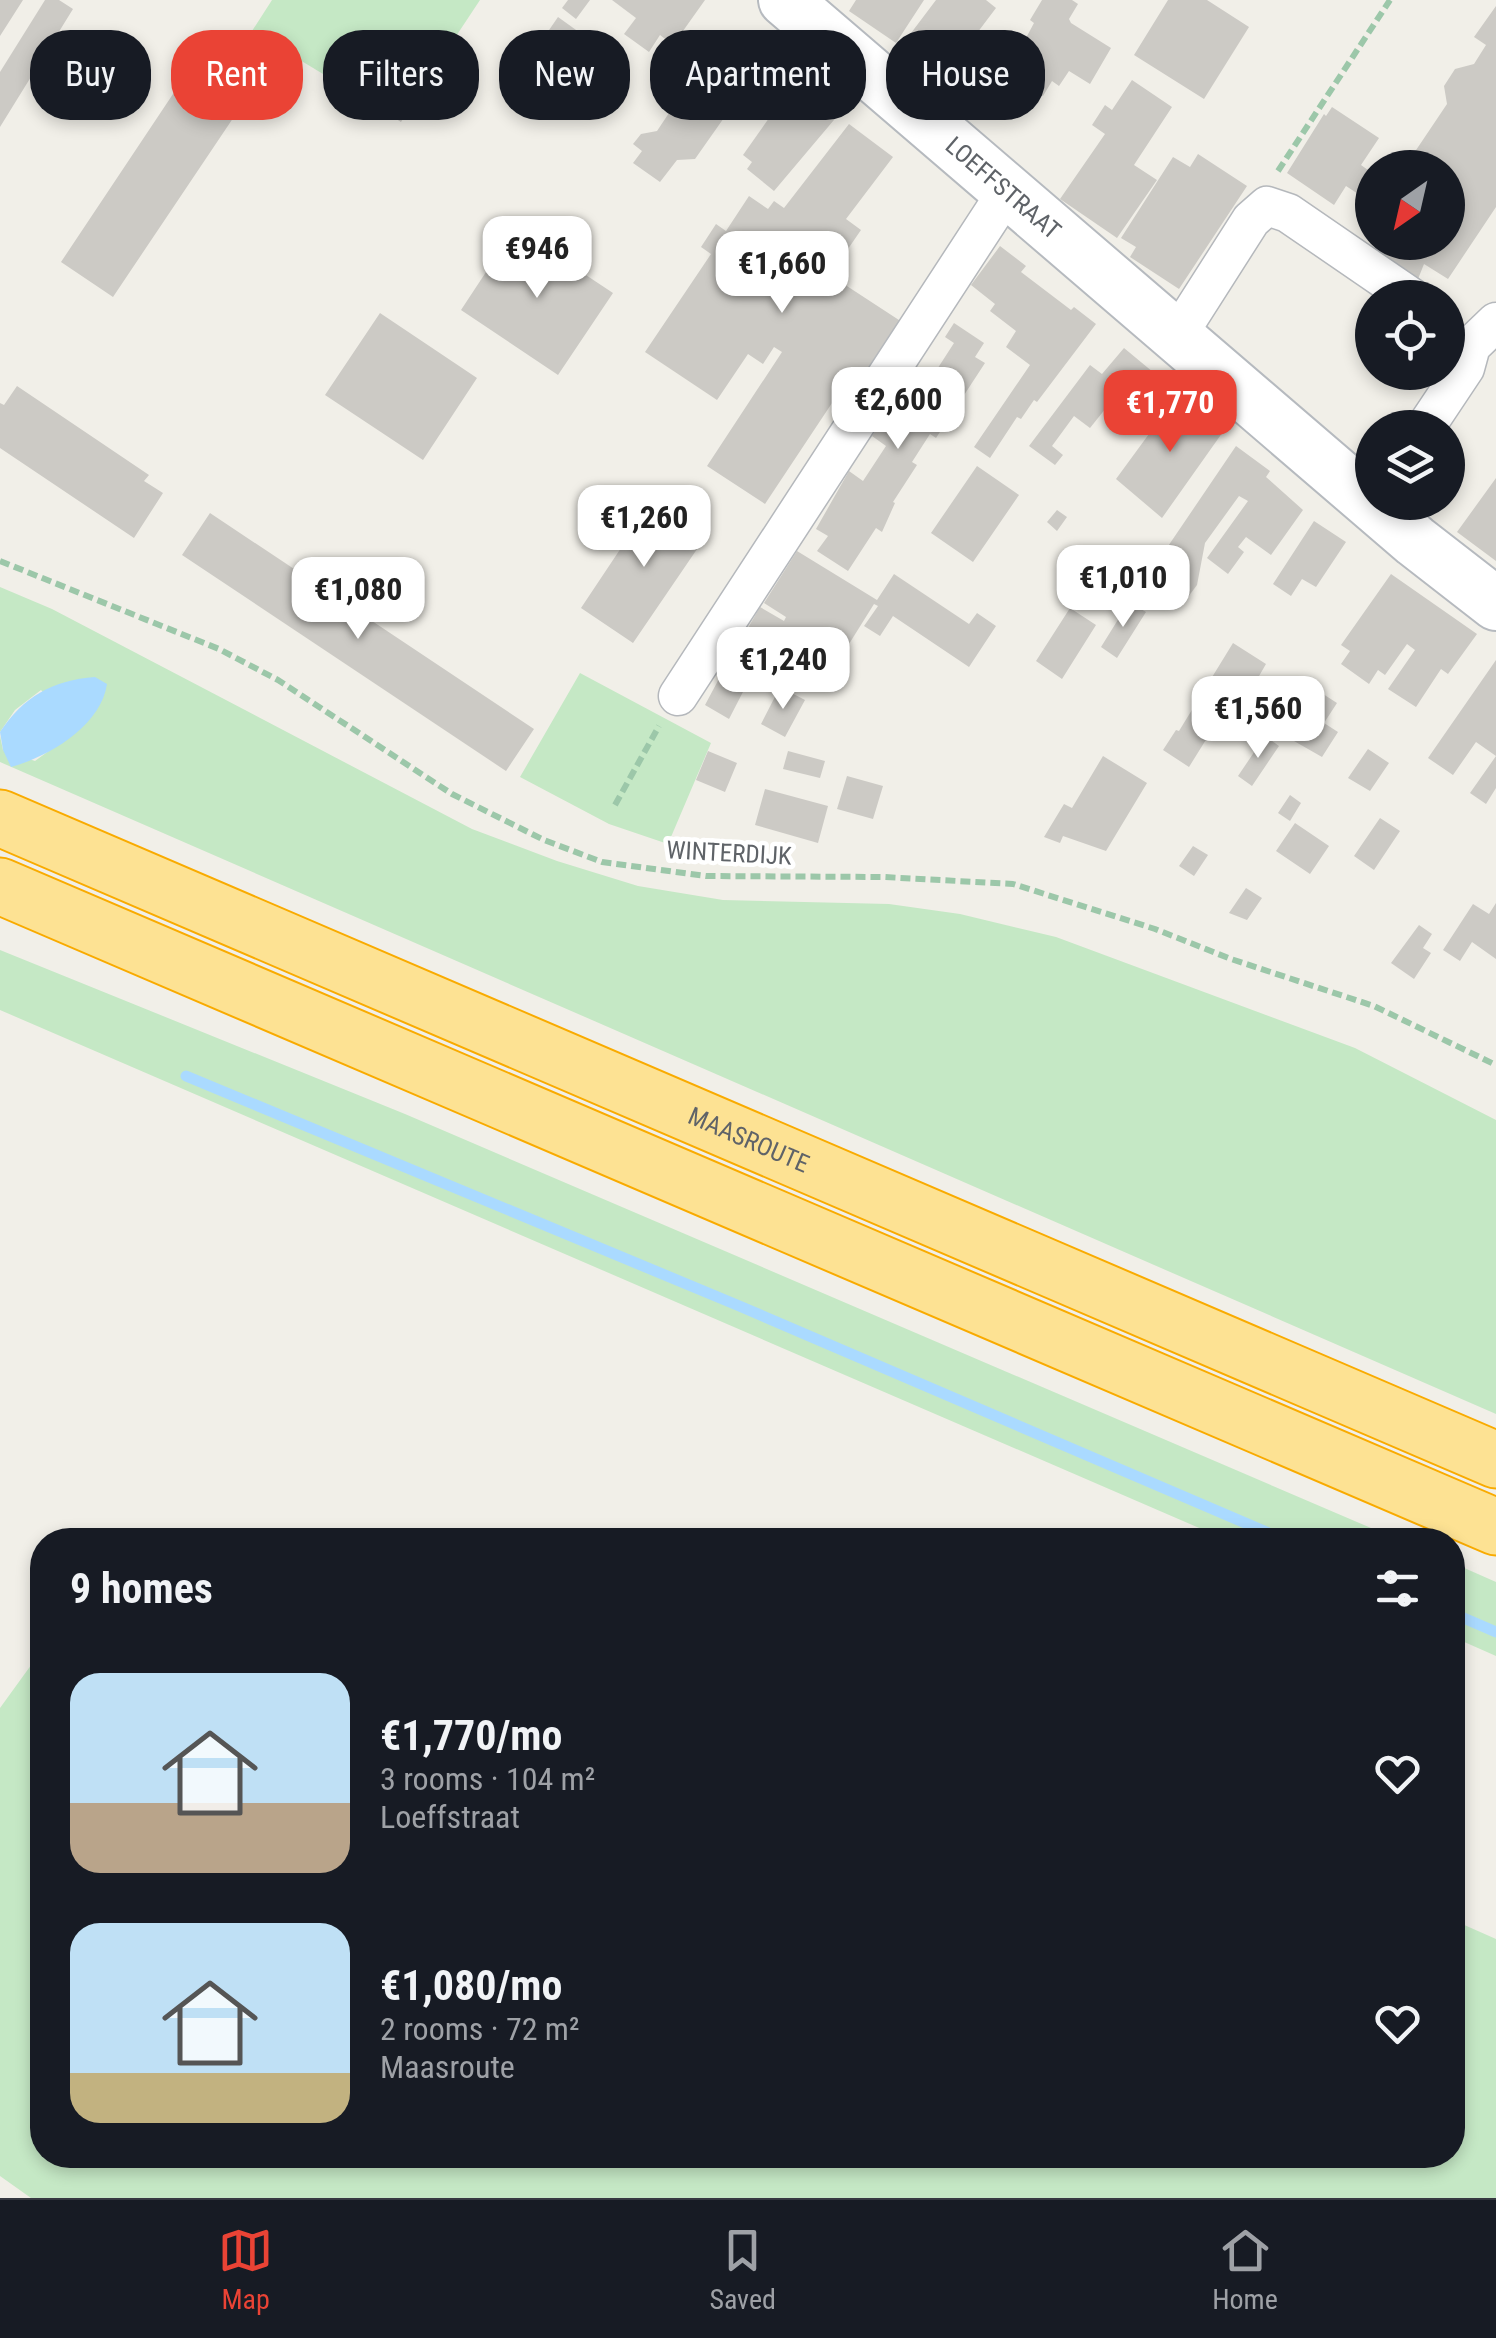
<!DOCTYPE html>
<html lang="en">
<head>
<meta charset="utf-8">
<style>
	body { margin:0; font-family:"Roboto Condensed",sans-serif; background:#20242c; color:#f1f3f6; height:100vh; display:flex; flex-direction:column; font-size:38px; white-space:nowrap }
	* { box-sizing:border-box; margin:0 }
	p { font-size:32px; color:#9ea1a6 }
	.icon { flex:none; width:55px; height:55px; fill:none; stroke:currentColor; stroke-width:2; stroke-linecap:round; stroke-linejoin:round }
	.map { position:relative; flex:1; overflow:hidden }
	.sheet { position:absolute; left:30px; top:1528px; width:1435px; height:640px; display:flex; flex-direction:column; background:#171b24; border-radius:40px; box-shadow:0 5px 15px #0003 }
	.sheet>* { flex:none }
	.top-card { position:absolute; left:30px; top:30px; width:1438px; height:90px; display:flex; gap:20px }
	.needle { width:65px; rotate:214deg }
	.tools { position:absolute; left:1355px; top:150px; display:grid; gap:20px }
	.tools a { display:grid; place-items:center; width:110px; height:110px; border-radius:50%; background:#171b24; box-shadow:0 5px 15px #0003; font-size:50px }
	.price { position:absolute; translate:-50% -85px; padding:0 22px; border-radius:20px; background:#fff; color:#222; font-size:32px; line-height:65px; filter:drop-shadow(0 2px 5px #0008) }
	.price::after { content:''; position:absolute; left:50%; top:60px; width:30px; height:22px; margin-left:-15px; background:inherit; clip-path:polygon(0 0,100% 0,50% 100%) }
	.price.active { background:#ea4335; color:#fff }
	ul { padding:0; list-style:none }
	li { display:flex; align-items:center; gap:30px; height:250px; padding:0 40px }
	li span { display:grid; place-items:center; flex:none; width:280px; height:200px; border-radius:30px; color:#555 }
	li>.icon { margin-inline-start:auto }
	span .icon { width:120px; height:120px; fill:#fffc; stroke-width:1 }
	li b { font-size:42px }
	h2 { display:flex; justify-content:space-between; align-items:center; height:120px; padding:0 40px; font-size:42px }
	.tag { padding:0 35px; border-radius:40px; background:#171b24; box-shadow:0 5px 15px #0003; font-size:35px; line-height:90px }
	.tag.active { background:#ea4335; color:#fff }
	.dock { display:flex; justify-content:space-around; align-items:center; height:140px; border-top:2px solid #363941; background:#171b24; font-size:28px; color:#9ea1a6 }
	.dock a { display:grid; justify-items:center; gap:5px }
	.dock .active { color:#ea4335 }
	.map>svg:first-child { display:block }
	.green { fill:#c5e8c5 }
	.water { fill:#aadaff }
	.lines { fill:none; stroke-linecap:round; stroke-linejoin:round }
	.stream { stroke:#aadaff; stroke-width:11 }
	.building { fill:#cccac5 }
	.street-casing { stroke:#b5b8bc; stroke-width:41 }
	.secondary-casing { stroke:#b6babf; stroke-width:56 }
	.highway-casing { stroke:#f9ab00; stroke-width:59 }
	.path { stroke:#9cc7a9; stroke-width:6; stroke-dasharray:10 5; stroke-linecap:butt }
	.street { stroke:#fff; stroke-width:38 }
	.secondary { stroke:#fff; stroke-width:52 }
	.highway { stroke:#fde293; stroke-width:55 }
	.labels { text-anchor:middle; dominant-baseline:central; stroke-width:9; stroke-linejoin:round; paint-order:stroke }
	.street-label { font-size:25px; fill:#5f6368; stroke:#fff }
</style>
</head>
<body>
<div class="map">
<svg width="1496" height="2198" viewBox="0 0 1496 2198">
	<rect width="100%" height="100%" fill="#f1efe8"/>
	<path class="green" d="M272,0H480L423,86L388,65L366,100L252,31Z
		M0,587L52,609L472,829L557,861L638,886L723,900L889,904L960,914L1056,937L1355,1048L1496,1120V1414L0,762V736L3,750L35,761L76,731L41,690L15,710L0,732Z
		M580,673L711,743L668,844L609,824L520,777Z
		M0,950L405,1114L1399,1540H1227L0,1010Z
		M1453,1563L1496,1582V1656L1453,1637Z
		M42,1650V2155H1452L1453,1920L1496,1939V2198H31L0,2176V1708Z"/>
	<path class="water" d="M95,677L107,684C101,726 48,757 11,767L3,750L0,732C23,697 53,680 95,677Z"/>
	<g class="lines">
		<path class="stream" d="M186,1076L737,1305L1285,1540
			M1452,1613L1496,1632"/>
	</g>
	<path class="building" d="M0,0H23L0,36Z
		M45,0H59L73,9L0,127V72Z
		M568,0H590L576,19L562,8Z
		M612,0H705L673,45L660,35L649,52L624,34L636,18Z
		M856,0H924L896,43L849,11Z
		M936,0H986L996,8L937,86L896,53Z
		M1042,0H1072L1078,4L1069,19L1071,23L1111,48L1090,84L1069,71L1059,86L1052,81L1043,96L1028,87L1024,94L1001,79L1026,38L1034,23L1030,20Z
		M1168,0H1207L1249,27L1204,99L1134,55Z
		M1496,6V207L1448,279L1424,264L1418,279H1414L1409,276L1410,273L1386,257L1384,259L1379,256L1378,252L1388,242H1448V168H1404L1447,104L1444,86L1455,69L1474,64L1486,45L1474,37Z
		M558,17L590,40L562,80L550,71L557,61L548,55L559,40L547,33Z
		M207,43L260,78L113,297L61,262Z
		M388,64L423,86L401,122L366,100Z
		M580,64L593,74L573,96L563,89Z
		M714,74L730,86L733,105L695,159L677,160L660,182L633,163L642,151L633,144L641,134L657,131L693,77Z
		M796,80L839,114L774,191L747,169L752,162L743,155Z
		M1132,80L1172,107L1134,165L1157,180L1117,238L1060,199L1105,134L1092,125L1105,105L1112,110Z
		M1332,107L1379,138L1361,165L1372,173V203L1346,186L1334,205L1287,173L1324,114L1326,116Z
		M849,124L893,157L846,219L861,230L830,275L902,322L846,407L834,400L765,504L707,466L782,352L774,347L763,364L748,354L717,400L645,352L711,254L701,247L716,224L726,231L749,196L768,209L774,201L784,208Z
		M1198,154L1247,186L1179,289L1130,257L1136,247L1121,238L1173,157L1190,167Z
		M515,228L613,293L558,375L461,310Z
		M1000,246L1026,266L1021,272L1071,310L1074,307L1096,324L1037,402L1034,400L1021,419L1017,417L990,458L974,447L1030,365L1006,347L1016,331L990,311L995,304L971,285Z
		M380,313L477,378L423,460L325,395Z
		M954,323L984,343L975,357L985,363L936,438L930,434L912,462L917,465L893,502L895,503L882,532L876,528L848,571L817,551L828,536L816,529L849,471L863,481L886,446L872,436L890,408L894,411L911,384L923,391L954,343L945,337Z
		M1124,348L1159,377L1131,411L1114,398L1090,428L1074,416L1052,446L1063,455L1055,465L1029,446L1090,365L1102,374Z
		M17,386L149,475L144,481L163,493L134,538L0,448V403L4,405Z
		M1179,393L1225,429L1162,518L1116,479Z
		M1236,446L1270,471L1266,477L1303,510L1271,555L1246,537L1238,547L1244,552L1228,574L1207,558L1248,501L1239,496L1205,543L1197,585L1182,605L1156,587L1168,569L1158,561Z
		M977,466L1019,495L973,562L931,533Z
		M1496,478V561L1457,532Z
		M655,497L708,533L633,643L581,608Z
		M1057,510L1067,517L1057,531L1047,522Z
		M210,513L534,729L506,771L182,555Z
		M1314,521L1346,542L1316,587L1302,579L1291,596L1273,584Z
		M797,551L877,600L894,574L969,624L977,613L996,626L969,667L893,616L880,636L864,626L878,606L874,604L844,652L836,648L818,678L745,633L760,607L784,621L786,617L764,603Z
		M1391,574L1477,634L1448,674L1441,669L1416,707L1388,689L1415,650L1407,644L1385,675L1378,670L1369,684L1341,664L1350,651L1341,645Z
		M1129,602L1146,612L1117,658L1101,647Z
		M1070,608L1096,625L1062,679L1036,661Z
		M1233,643L1266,664L1255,683L1245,677L1189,767L1163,750L1176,730L1179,731Z
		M1496,660V756L1476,742L1453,775L1428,758Z
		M721,675L745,688L729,719L705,705Z
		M780,687L805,700L785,737L761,724Z
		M1323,694L1337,703L1324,723L1338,732L1322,757L1294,741Z
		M1265,736L1279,746L1252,786L1238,776Z
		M1368,749L1389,763L1370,791L1348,778Z
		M708,751L737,763L725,792L696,780Z
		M788,751L825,761L820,778L783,769Z
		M1103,756L1147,783L1106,851L1063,836L1060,843L1044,837L1064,804L1072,808Z
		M1496,756V788L1486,804L1470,793Z
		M847,776L883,786L873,819L837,809Z
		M765,789L828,806L818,843L755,825Z
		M1290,795L1301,803L1290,821L1278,813Z
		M1380,818L1400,831L1374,870L1354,856Z
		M1295,823L1329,846L1310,874L1276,851Z
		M1193,846L1208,855L1194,876L1179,866Z
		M1246,888L1262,898L1247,920L1229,913Z
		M1496,903V959L1472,942L1460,961L1443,950L1473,904L1489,914Z
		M1419,925L1432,934L1423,948L1431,953L1414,979L1391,963Z"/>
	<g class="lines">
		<defs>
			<path id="street" d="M1177,336L1251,220L1267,206L1288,213L1412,298
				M1425,428L1465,368L1471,346L1496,322
				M678,696L1008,190"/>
			<g id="secondary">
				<path id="s1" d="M785,0L1415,541L1496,604"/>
			</g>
			<g id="highway">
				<path id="s2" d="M0,818L1496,1460"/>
				<path d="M0,886L1496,1527"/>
			</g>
		</defs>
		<use href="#street" class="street-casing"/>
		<use href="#secondary" class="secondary-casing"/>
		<use href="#highway" class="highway-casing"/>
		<path class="path" d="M1278,171L1390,0
			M0,561L219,649L278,680L452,794L544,840L602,862L706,876L884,877L1013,884L1155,929L1231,959L1374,1006L1496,1065
			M615,805L659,726"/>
		<use href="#street" class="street"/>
		<use href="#secondary" class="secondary"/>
		<use href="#highway" class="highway"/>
	</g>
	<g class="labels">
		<g class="street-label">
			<text stroke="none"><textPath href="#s1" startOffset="288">LOEFFSTRAAT</textPath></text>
			<text transform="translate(729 853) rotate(3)">WINTERDIJK</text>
			<text stroke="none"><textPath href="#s2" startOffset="815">MAASROUTE</textPath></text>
		</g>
	</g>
</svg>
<div class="tools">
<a><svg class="needle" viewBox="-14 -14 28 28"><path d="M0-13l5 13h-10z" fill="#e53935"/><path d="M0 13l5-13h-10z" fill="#9ea1a6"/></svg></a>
<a><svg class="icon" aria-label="locate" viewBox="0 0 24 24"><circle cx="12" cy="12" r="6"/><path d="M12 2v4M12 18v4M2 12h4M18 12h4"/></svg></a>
<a><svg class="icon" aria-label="layers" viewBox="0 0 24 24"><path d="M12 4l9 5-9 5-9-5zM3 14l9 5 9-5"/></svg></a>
</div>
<b class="price" style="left:537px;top:301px">€946</b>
<b class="price" style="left:782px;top:316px">€1,660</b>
<b class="price" style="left:898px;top:452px">€2,600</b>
<b class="price active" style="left:1170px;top:455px">€1,770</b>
<b class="price" style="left:644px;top:570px">€1,260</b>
<b class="price" style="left:1123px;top:630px">€1,010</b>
<b class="price" style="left:358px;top:642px">€1,080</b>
<b class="price" style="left:783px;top:712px">€1,240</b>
<b class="price" style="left:1258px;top:761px">€1,560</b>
<div class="top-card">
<a class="tag">Buy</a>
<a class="tag active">Rent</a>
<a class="tag">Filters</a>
<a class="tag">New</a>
<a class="tag">Apartment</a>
<a class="tag">House</a>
</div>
<section class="sheet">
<h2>9 homes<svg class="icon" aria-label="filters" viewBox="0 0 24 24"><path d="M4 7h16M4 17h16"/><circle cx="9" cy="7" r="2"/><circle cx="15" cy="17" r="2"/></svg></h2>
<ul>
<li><span style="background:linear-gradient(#bfe0f5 65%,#b9a48a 0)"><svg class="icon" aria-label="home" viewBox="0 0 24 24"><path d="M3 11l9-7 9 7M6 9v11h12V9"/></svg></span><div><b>€1,770/mo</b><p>3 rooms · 104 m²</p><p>Loeffstraat</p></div><svg class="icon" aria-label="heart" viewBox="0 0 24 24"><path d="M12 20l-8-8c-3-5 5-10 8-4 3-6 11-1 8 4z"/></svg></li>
<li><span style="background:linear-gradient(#bfe0f5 75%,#c2b280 0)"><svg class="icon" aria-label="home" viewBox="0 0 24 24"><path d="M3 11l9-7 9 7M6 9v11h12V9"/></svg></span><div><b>€1,080/mo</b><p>2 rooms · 72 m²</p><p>Maasroute</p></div><svg class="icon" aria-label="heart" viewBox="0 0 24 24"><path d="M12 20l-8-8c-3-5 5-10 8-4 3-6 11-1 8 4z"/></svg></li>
</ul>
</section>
</div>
<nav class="dock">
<a class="active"><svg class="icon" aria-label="map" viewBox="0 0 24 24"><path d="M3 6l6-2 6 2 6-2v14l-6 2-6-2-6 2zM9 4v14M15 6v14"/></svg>Map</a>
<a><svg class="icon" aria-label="saved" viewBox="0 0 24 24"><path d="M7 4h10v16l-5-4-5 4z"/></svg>Saved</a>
<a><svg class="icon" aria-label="home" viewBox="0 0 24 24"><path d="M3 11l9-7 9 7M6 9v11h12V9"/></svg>Home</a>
</nav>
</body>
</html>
